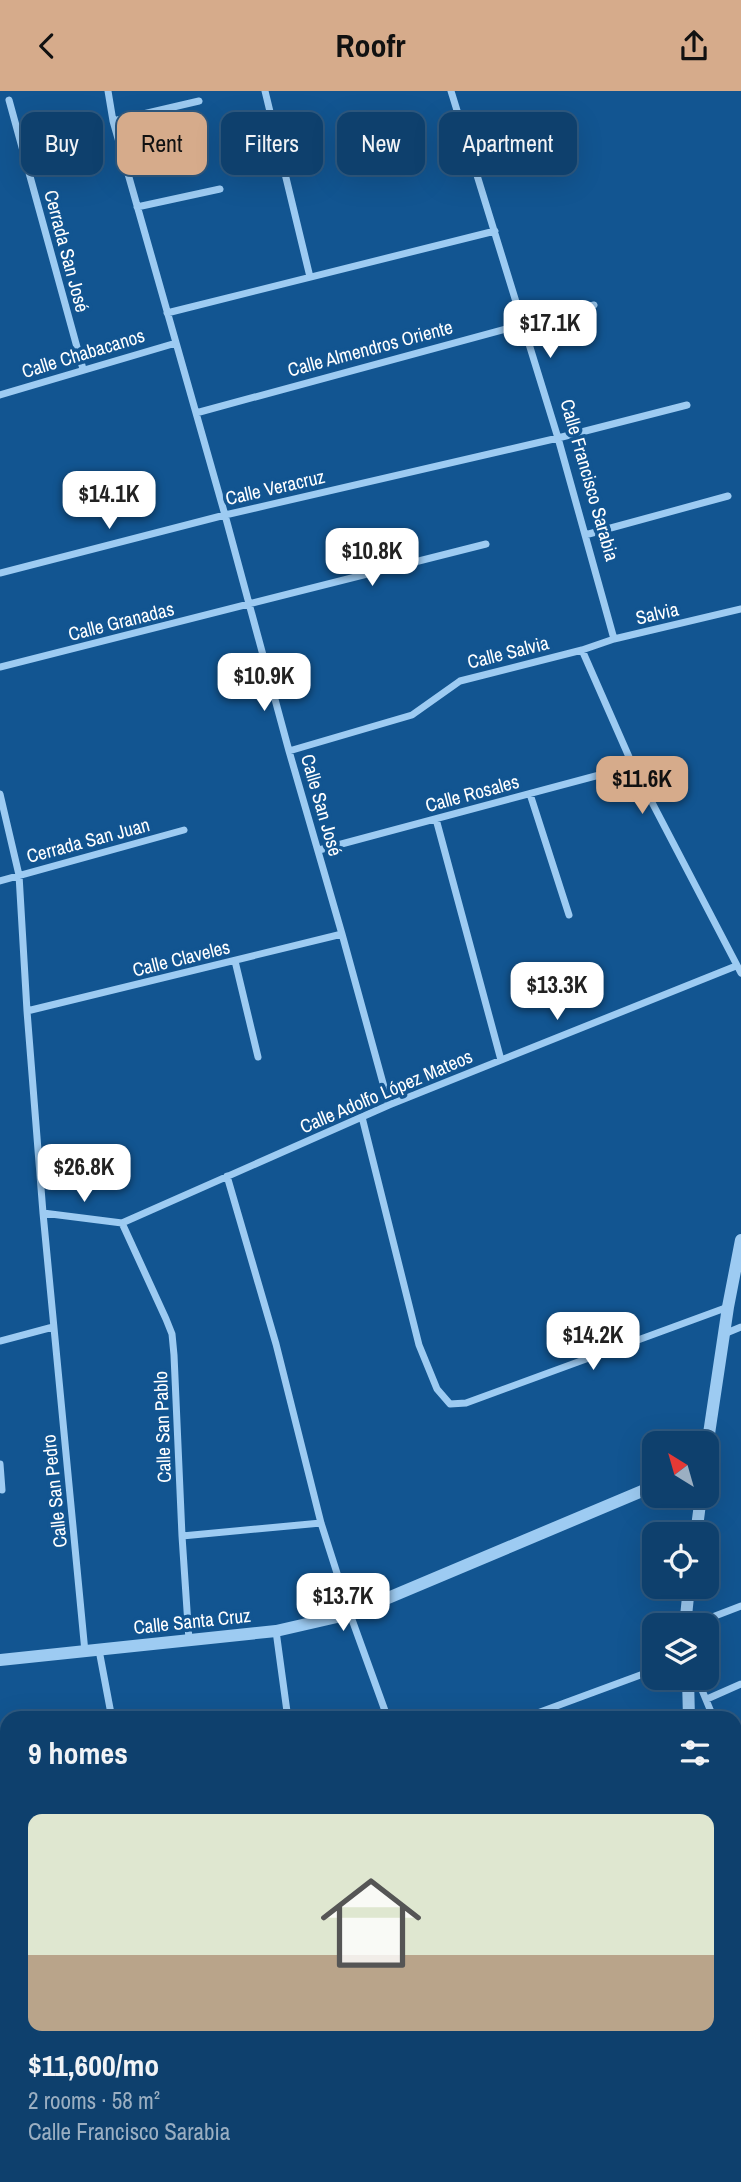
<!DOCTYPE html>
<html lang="en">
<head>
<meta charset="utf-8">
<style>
	body { margin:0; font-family:"Archivo Narrow",sans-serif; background:#174772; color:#f1f3f6; height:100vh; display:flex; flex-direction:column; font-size:26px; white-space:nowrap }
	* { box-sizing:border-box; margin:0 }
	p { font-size:23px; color:#9bafc2 }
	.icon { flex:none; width:38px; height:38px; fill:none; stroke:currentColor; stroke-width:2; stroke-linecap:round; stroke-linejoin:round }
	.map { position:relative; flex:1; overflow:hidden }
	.panel { position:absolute; left:0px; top:1620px; width:742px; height:471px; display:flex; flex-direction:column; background:#0e406d; border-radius:21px 21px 0 0; box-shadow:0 7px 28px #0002,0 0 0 2px #2e5980 }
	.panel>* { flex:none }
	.guide { position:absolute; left:21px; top:21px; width:700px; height:63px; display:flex; gap:14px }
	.needle { width:46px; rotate:323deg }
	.controls { position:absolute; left:642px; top:1340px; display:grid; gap:14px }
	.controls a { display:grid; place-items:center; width:77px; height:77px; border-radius:14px; background:#0e406d; box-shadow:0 7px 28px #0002,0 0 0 2px #2e5980; font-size:35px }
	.price { position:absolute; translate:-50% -60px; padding:0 16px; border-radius:14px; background:#fff; color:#222; font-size:23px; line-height:46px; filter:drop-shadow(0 2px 4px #0008) }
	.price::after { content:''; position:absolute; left:50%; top:42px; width:21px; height:16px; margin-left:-10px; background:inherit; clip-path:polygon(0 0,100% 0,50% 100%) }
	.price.active { background:#d6ab8b; color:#111 }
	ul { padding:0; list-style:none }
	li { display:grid; align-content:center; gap:14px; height:371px; padding:0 28px }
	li+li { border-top:2px solid #2e5980 }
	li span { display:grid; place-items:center; height:217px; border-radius:14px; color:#555 }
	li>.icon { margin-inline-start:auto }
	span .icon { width:126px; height:126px; fill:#fffc; stroke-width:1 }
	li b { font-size:30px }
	h2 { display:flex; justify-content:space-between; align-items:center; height:84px; padding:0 28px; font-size:30px }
	.pill { padding:0 24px; border-radius:14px; background:#0e406d; box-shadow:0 7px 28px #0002,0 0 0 2px #2e5980; font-size:24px; line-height:63px }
	.pill.active { background:#d6ab8b; color:#111 }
	header { display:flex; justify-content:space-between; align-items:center; height:91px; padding:0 28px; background:#d6ab8b; color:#111; font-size:32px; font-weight:700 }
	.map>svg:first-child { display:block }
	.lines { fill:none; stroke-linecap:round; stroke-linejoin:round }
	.minor { stroke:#9dcbf2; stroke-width:7 }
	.tertiary { stroke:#9dcbf2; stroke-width:12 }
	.labels { text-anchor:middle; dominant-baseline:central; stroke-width:7; stroke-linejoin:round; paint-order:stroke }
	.street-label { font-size:19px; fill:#fff; stroke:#125591 }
</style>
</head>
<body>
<header><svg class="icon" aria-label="back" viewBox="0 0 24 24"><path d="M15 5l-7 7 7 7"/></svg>Roofr<svg class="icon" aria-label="share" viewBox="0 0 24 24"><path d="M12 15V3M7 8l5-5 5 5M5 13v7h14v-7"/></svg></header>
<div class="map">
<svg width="741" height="2091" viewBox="0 0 741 2091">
	<rect width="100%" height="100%" fill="#125591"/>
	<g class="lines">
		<path class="minor" d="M108,0L113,30L225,424L289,660L342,843L389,1014
			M265,0L310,186
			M451,0L558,347L614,548
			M9,9L83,278
			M113,30L199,10
			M137,116L220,98
			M167,222L495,140
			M0,304L176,252
			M196,322L594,214
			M585,444L728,405
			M0,482L225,424L558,347L687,314
			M582,559L633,675L741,882
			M0,576L486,453
			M289,660L412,624L460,590L582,559L614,548L741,518
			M0,703L19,784L27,920L43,1122L85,1561
			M530,703L569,824
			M436,728L501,969
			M319,759L633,675
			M0,790L184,739
			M235,870L258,966
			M27,920L342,843
			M362,1026L419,1254L437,1298L450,1313L466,1312L728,1216
			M227,1085L276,1253L321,1432L350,1523L388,1628
			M43,1122L122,1132
			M122,1132L389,1014L736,875
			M122,1132L166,1228L172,1243L174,1264L182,1445L189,1549
			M724,1243L741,1236
			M0,1250L53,1236
			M0,1373L2,1399
			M182,1445L321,1432
			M689,1535L741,1515
			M276,1540L288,1628
			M99,1559L112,1628
			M697,1587L714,1628
			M707,1608L741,1593
			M532,1624L654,1579
			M735,1679L741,1694
			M0,1788L7,1795
			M735,1980L741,1979
			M0,1988L7,1981
			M454,2084L461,2091
			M6,2091L12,2084"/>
		<path class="tertiary" d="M707,1356L728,1216L741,1149
			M696,1444L701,1405
			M685,1535L689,1496
			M0,1569L276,1540L350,1523L654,1395
			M688,1587L689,1628
			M667,2091V2084"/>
	</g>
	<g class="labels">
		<g class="street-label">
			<text transform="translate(67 160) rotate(75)">Cerrada San José</text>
			<text transform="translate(370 257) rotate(-15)">Calle Almendros Oriente</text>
			<text transform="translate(83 262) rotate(-17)">Calle Chabacanos</text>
			<text transform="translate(590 389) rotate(74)">Calle Francisco Sarabia</text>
			<text transform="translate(275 396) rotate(-13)">Calle Veracruz</text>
			<text transform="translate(657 522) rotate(-13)">Salvia</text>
			<text transform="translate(121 530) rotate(-14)">Calle Granadas</text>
			<text transform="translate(508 561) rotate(-14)">Calle Salvia</text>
			<text transform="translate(472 702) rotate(-15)">Calle Rosales</text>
			<text transform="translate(322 714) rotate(74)">Calle San José</text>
			<text transform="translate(88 749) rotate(-15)">Cerrada San Juan</text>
			<text transform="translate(181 867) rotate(-14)">Calle Claveles</text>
			<text transform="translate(386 1000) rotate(-23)">Calle Adolfo López Mateos</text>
			<text transform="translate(162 1336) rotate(-92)">Calle San Pablo</text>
			<text transform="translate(54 1400) rotate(-96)">Calle San Pedro</text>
			<text transform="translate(192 1530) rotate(-6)">Calle Santa Cruz</text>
		</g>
	</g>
</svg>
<div class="controls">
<a><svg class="needle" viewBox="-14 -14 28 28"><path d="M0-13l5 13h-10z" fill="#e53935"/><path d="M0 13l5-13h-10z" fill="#9bafc2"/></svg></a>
<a><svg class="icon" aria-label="locate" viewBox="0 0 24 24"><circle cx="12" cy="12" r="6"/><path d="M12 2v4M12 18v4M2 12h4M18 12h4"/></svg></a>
<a><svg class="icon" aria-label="layers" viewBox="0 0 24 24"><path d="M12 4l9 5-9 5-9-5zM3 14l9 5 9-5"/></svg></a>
</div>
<b class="price" style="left:550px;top:269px">$17.1K</b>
<b class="price" style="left:109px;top:440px">$14.1K</b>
<b class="price" style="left:372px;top:497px">$10.8K</b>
<b class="price" style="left:264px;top:622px">$10.9K</b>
<b class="price active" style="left:642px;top:725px">$11.6K</b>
<b class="price" style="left:557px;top:931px">$13.3K</b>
<b class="price" style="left:84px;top:1113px">$26.8K</b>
<b class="price" style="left:593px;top:1281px">$14.2K</b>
<b class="price" style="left:343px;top:1542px">$13.7K</b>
<div class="guide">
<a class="pill">Buy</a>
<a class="pill active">Rent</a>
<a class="pill">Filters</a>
<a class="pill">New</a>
<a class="pill">Apartment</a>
</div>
<section class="panel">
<h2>9 homes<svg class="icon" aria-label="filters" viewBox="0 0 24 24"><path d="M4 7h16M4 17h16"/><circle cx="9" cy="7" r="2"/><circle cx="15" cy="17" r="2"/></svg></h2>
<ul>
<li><span style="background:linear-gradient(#dfe7d0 65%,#b9a48a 0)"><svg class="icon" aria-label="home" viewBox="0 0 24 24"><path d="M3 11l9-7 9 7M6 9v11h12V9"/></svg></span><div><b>$11,600/mo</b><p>2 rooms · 58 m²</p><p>Calle Francisco Sarabia</p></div></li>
</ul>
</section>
</div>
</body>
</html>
